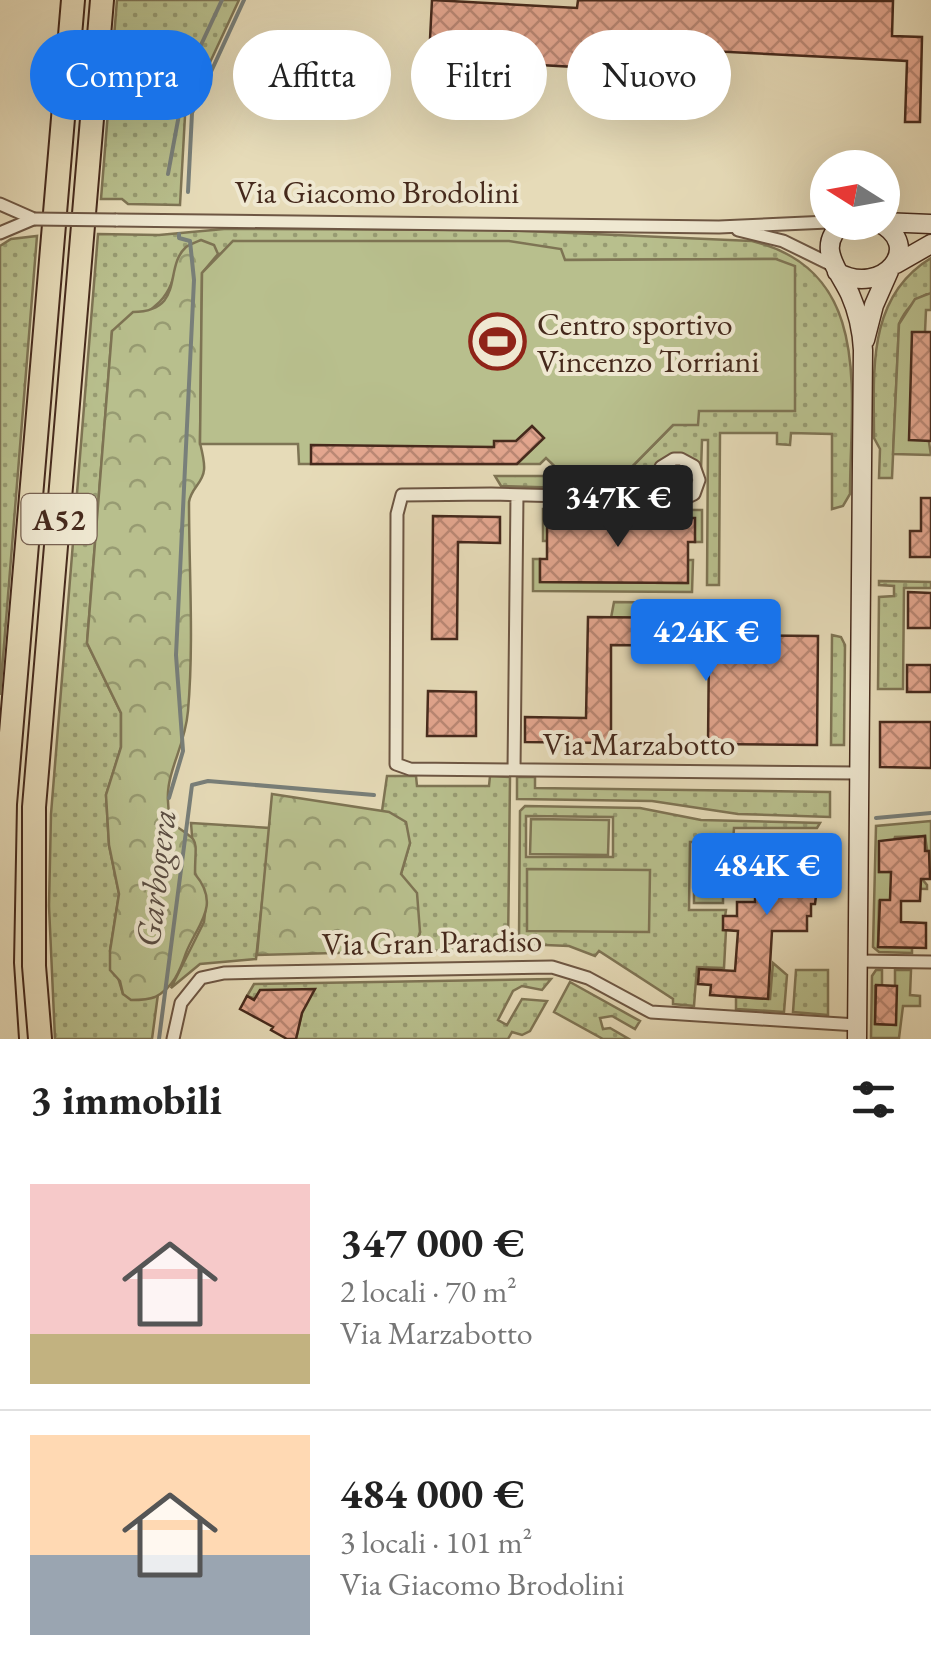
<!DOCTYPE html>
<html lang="it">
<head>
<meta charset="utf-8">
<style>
	body { margin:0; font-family:"EB Garamond",serif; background:#f6f6f6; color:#222; height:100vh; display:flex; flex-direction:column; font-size:38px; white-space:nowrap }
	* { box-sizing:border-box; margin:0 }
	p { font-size:32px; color:#767676 }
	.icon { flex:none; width:55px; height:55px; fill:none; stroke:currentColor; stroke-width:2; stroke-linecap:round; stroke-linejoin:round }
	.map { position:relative; height:1039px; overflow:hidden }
	.panel { display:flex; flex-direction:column; background:#fff; flex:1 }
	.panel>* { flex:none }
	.guide { position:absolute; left:30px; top:30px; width:872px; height:90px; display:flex; gap:20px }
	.needle { width:65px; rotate:281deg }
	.fabs { position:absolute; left:810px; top:150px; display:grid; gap:20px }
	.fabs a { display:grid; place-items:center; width:90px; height:90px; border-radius:50%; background:#fff; box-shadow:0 10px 40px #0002; font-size:50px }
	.price { position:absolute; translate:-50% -85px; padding:0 22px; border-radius:10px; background:#1a73e8; color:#fff; font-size:32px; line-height:65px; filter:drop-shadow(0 2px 5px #0008) }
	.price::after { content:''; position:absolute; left:50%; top:60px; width:30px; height:22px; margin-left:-15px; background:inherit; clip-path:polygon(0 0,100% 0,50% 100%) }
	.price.on { background:#222; color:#fff }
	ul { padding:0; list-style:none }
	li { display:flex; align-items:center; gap:30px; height:250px; padding:0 30px }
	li+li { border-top:2px solid #e0e0e0 }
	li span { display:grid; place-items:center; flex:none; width:280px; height:200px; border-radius:0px; color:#555 }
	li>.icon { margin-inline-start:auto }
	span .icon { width:120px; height:120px; fill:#fffc; stroke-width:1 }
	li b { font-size:42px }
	h2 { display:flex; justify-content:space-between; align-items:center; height:120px; padding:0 30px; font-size:42px }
	.chip { padding:0 35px; border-radius:45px; background:#fff; box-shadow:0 10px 40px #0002; font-size:35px; line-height:90px }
	.chip.on { background:#1a73e8; color:#fff }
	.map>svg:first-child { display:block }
	.grass { fill:url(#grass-dots); stroke:#7e7454; stroke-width:2.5; fill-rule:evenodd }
	.forest { fill:url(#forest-crowns); stroke:#7e7454; stroke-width:2.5 }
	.garden { fill:#b8bf8d; stroke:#7e7454; stroke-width:2.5 }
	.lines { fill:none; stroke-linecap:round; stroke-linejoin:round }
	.stream { stroke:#787f7a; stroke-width:4 }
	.building { fill:url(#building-cross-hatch); stroke:#45291c; stroke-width:2.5 }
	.street-casing { stroke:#6d5643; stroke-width:15 }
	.secondary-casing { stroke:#45291c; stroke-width:21 }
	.highway-casing { stroke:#45291c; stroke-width:26 }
	.street { stroke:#efe8d1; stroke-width:11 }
	.secondary { stroke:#efe8d1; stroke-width:18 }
	.highway { stroke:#e6dbb8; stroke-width:22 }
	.street-bridge-casing { stroke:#6d5643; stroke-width:15; stroke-linecap:butt }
	.street-bridge { stroke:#efe8d1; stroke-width:11 }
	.labels { text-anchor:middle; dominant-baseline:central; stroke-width:8; stroke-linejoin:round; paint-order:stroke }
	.shield { fill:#efe8d1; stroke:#786252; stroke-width:2.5 }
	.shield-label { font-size:30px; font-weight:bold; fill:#45291c }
	.street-label { font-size:32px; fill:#45291c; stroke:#efe8d1 }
	.poi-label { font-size:32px; fill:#45291c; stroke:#efe8d1; text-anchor:start }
	.water-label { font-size:35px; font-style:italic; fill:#5a4d43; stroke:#efe8d1 }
</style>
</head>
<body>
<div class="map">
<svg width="931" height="1039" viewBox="0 0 931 1039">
	<defs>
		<pattern id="grass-dots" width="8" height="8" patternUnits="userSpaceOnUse" patternTransform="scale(2.5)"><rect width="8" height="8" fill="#b8bf8d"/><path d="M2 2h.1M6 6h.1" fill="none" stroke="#979b72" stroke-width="1.8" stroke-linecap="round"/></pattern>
		<pattern id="forest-crowns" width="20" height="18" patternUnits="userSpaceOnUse" patternTransform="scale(2.5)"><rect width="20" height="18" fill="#b8bf8d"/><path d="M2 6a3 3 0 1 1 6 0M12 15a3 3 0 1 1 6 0" fill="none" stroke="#979b72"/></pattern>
		<pattern id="building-cross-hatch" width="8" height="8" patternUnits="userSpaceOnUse" patternTransform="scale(2.5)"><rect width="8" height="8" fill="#e4a790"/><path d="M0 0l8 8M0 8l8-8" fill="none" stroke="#bb8875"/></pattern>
	</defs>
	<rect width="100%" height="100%" fill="#e6dbb8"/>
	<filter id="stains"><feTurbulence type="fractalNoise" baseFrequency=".002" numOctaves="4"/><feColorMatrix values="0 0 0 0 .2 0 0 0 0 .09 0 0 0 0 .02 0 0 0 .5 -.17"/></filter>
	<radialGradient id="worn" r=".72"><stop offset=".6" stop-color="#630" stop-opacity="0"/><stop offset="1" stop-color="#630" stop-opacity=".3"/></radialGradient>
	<path class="grass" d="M117,0H239L185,116L180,205L128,204L122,199H101Z
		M224,229L501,230L752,241C875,271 850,396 850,494L843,506L832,509V434L791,433L790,445L777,444V433H720L719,585H707L708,440H702L701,471L673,455L658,464L650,485L640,490L501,486L495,476H565L570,481H618L673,425L698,411L776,259L564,260L233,241L216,259L218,254L178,260C170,306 150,311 112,331L87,643L121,713V747L106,795L109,845L119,894L110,951L123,994L142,999L158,994L152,1039H55L49,906L51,814L98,234L159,235Z
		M37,236L0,695V246L11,239Z
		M931,258V293C917,296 904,311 899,324L892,478H879L880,449L874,438C874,373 866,297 931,258Z
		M879,581L931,582V588H904L903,689H878L879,597L894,596V586L879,585Z
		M832,635L841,637L845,645L844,745H831Z
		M387,776H416L417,786H489L490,776L510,777L508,950L414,951L420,932L401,874L410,843L382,811Z
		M517,777H535V788L830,792V817L738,814L652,801L517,799Z
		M525,806L640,808L701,820L820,823L817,828H734L733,842H690L689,910H726L723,930H726L724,968L697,967L694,1006L673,1004V999L599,951L595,956L569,946L521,944L519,941L520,811ZM526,816L613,817V857H526Z
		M191,823L270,828L256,959L200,964L171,988L204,922L206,904L195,874Z
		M773,963L787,975L784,1012L736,1009V997L770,999Z
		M796,970H828V1015L793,1012Z
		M551,979L542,990L522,986L513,991L498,1020L507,1025L522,999L547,1001L530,1031L522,1035L512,1032L508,1039H296L302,1013L247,996L254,984Z
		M570,982L640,1021L635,1029L612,1016L600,1018L603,1029L610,1028L629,1039H603L554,1012Z"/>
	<path class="forest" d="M201,240L214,245L218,254L202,273L200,443C202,451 205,463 204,470C203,483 191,488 189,502C189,571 194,642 188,711C184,757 159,775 171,823C202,843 195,837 195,874C222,906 196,926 186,953C180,971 173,988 155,997C148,1000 138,1000 131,1000L123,994L120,981L110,970V951L119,894L109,845L106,795L121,747V713L87,643L112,331L133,312C186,311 163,268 186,247C190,244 196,242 201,240Z
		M272,794L389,812L406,822L410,843L401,874L417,893L420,932L414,951L257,955Z"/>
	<path class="garden" d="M233,241H509L561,249L565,260L776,259L795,266V411H699L698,425H673L618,481H570L546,458L540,464H299L298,444H200L202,273Z
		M931,293V310H926L925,332L912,333L931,455L893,454L899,324L915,299Z
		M543,509L702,510V542H695L694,519L548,518L547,541H543Z
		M533,559H540V582L687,583L688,560H693L692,592L533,591Z
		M614,602L701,603V618H611Z
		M531,819L609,820L608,855L530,854Z
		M931,821V875L925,836L895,837L894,841L879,842V872H901V880L922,879L927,885V889L891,888L890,900L879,901L878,947L912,948V953L879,952L873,947L876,826Z
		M694,849H723V903H694Z
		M527,869L650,870L649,932L527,931Z
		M876,970H882V985L875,986V1024L895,1025V970H911L910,995L920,996V1006H903L899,1038H871L872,976Z"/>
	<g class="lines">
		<path class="stream" d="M168,174L186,77L222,0
			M188,192L192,113L244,0
			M169,798L183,751L176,655L194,280L190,241L179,238V234
			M876,818L931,813
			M159,1039L192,785L208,781L374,795"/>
	</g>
	<path class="building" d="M432,0L577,8L578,0L893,1L892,36L922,37L920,122H905L907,61L710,51L709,94L575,90V67L429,59Z
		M912,332H931V441L909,440Z
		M532,426L544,438L517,464H311V445L494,447V441H516Z
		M921,498H931V557H910V531H921Z
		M433,516L500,517V543L458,542L457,639H432Z
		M547,518H695V542H688V583L540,582V559H547Z
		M908,592L931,593V628H908Z
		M588,617L697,618V635L818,636L817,745L708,744L709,646L611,645V743L525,742V717L586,718Z
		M907,665H931V692H907Z
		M428,691L476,692V736H427Z
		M880,722H931V768L880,767Z
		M925,836V851H929L930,879H921L920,901H901V922L926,923V948L878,947L880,900H890L891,872H879V841Z
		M756,844L816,845V864H820L815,904H811V916H807V931H772L768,999L710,995L711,985L698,984L699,969L735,971L738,931L723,930V916H737V902H755Z
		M876,985L897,986L896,1025L875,1024Z
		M315,989L302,1013L296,1039H287L271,1030L273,1027L240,1009L247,996L254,1000L260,990Z"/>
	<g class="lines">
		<defs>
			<path id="street" d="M0,204L34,219
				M116,220L719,227L828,222
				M738,230L783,241L832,265
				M0,233L33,219
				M674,459H681L694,466L699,480L694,494L681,500L639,498L653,490L661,467Z
				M639,498L491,494L402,495L397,514L396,764L410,769L859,773
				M514,770L517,495
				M857,961L931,962
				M173,1039L181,1003L201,978L224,973L269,972L552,967L588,978L651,1012L857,1025"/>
			<path id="secondary" d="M845,222C814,245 838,269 850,294C858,312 862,331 863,350L857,1039
				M882,222L931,224
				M896,264L931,244
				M837,272C882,298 927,245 877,222
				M865,340L874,305L889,271"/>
			<path id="highway" d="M7,1039L2,963L5,804L73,0
				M40,1039L34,966V807L102,0"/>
		</defs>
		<use href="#street" class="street-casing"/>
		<use href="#secondary" class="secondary-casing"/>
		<use href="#highway" class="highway-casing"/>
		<use href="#street" class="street"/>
		<use href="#secondary" class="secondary"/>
		<use href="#highway" class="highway"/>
		<defs>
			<path id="street-bridge" d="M34,219L116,220"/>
		</defs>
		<use href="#street-bridge" class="street-bridge-casing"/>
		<use href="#street-bridge" class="street-bridge"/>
	</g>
	<defs>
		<symbol id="stadium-ring" viewBox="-11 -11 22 22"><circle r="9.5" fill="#efe8d1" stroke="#8f2418" stroke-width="1.5"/><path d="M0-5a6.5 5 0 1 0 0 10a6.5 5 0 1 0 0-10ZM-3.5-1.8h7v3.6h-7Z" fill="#8f2418"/></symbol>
	</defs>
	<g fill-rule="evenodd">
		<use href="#stadium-ring" x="466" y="310" width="63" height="63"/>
	</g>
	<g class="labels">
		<rect class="shield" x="21.5" y="494" width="75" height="50" rx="8"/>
		<g class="shield-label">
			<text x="59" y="519">A52</text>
		</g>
		<g class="street-label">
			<text x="377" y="192">Via Giacomo Brodolini</text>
			<text x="639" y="744">Via Marzabotto</text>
			<text transform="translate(432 942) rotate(-1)">Via Gran Paradiso</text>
		</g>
		<g class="poi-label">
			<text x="537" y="324">Centro sportivo<tspan x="537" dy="37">Vincenzo Torriani</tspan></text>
		</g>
		<g class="water-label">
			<text transform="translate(155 878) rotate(-83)">Garbogera</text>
		</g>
	</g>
	<rect width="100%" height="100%" filter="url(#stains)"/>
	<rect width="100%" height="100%" fill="url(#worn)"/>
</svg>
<div class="fabs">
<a><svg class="needle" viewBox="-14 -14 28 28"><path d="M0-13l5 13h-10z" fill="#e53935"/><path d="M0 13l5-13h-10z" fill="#767676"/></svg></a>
</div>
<b class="price on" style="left:618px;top:550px">347K €</b>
<b class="price" style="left:706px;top:684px">424K €</b>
<b class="price" style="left:767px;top:918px">484K €</b>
<div class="guide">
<a class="chip on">Compra</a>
<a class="chip">Affitta</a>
<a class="chip">Filtri</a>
<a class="chip">Nuovo</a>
</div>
</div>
<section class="panel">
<h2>3 immobili<svg class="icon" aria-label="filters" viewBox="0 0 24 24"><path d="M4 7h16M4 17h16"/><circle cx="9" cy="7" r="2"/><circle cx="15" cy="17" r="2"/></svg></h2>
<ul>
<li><span style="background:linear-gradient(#f6c9c9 75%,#c2b280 0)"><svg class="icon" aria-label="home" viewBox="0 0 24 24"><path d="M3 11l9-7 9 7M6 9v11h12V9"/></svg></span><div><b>347 000 €</b><p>2 locali · 70 m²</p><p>Via Marzabotto</p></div></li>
<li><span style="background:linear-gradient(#ffd9b3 60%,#9aa5b1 0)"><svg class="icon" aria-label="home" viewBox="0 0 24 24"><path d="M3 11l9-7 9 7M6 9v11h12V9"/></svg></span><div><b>484 000 €</b><p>3 locali · 101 m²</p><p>Via Giacomo Brodolini</p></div></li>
</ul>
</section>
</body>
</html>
